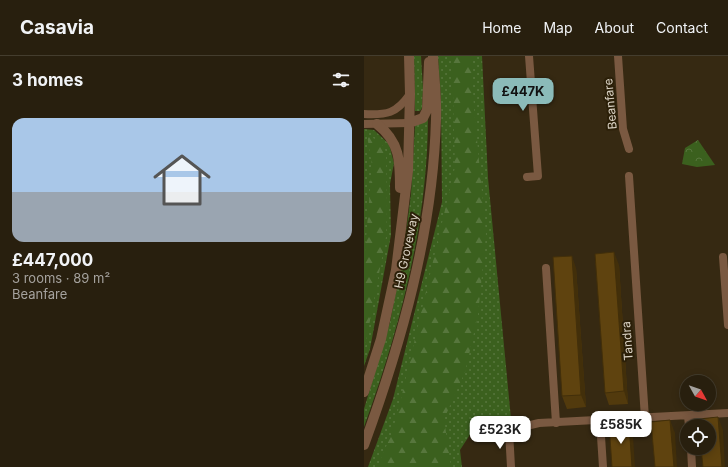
<!DOCTYPE html>
<html lang="en">
<head>
<meta charset="utf-8">
<style>
	body { margin:0; font-family:Inter,sans-serif; background:#302717; color:#f1f3f6; height:100vh; display:flex; flex-direction:column; font-size:15px; white-space:nowrap }
	* { box-sizing:border-box; margin:0 }
	p { font-size:13px; color:#a5a29e }
	.icon { flex:none; width:22px; height:22px; fill:none; stroke:currentColor; stroke-width:2; stroke-linecap:round; stroke-linejoin:round }
	.map { position:relative; flex:1; overflow:hidden }
	.panel { display:flex; flex-direction:column; background:#281f0e; width:364px }
	.panel>* { flex:none }
	.needle { width:26px; rotate:130deg }
	.buttons { position:absolute; left:316px; top:319px; display:grid; gap:8px }
	.buttons a { display:grid; place-items:center; width:36px; height:36px; border-radius:50%; background:#281f0e; box-shadow:0 2px 10px #0003,0 0 0 1px #443d2e; font-size:20px }
	.price { position:absolute; translate:-50% -34px; padding:0 9px; border-radius:8px; background:#fff; color:#222; font-size:13px; line-height:26px; filter:drop-shadow(0 1px 2px #0008) }
	.price::after { content:''; position:absolute; left:50%; top:24px; width:12px; height:9px; margin-left:-6px; background:inherit; clip-path:polygon(0 0,100% 0,50% 100%) }
	.price.selected { background:#8bbbb9; color:#111 }
	ul { padding:0; list-style:none }
	li { display:grid; align-content:center; gap:8px; height:212px; padding:0 12px }
	li+li { border-top:1px solid #443d2e }
	li span { display:grid; place-items:center; height:124px; border-radius:12px; color:#555 }
	li>.icon { margin-inline-start:auto }
	span .icon { width:72px; height:72px; fill:#fffc; stroke-width:1 }
	li b { font-size:17px }
	h2 { display:flex; justify-content:space-between; align-items:center; height:48px; padding:0 12px; font-size:17px }
	header { display:flex; align-items:center; gap:24px; box-sizing:border-box; height:56px; padding:0 20px; background:#281f0e; border-bottom:1px solid #443d2e }
	header strong { font-size:19px }
	nav { display:flex; gap:22px; margin-inline-start:auto; font-size:14px }
	main { display:flex; flex:1; min-height:0 }
	.map>svg:first-child { display:block }
	.grass { fill:url(#grass-dots) }
	.forest { fill:url(#forest-firs) }
	.park { fill:url(#park-crowns) }
	.lines { fill:none; stroke-linecap:round; stroke-linejoin:round }
	.minor { stroke:#7a5941; stroke-width:8 }
	.tertiary { stroke:#7a5941; stroke-width:10 }
	.wall { fill:#523a0d }
	.shaded-wall { fill:#422f0a }
	.building { fill:#5f430f; stroke:#422f0a }
	.labels { text-anchor:middle; dominant-baseline:central; stroke-width:4; stroke-linejoin:round; paint-order:stroke }
	.street-label { font-size:12px; fill:#dad2c4; stroke:#2b1f08 }
</style>
</head>
<body>
<header>
<strong>Casavia</strong>
<nav><a>Home</a><a>Map</a><a>About</a><a>Contact</a></nav>
</header>
<main>
<section class="panel">
<h2>3 homes<svg class="icon" aria-label="filters" viewBox="0 0 24 24"><path d="M4 7h16M4 17h16"/><circle cx="9" cy="7" r="2"/><circle cx="15" cy="17" r="2"/></svg></h2>
<ul>
<li><span style="background:linear-gradient(#a9c7e8 60%,#9aa5b1 0)"><svg class="icon" aria-label="home" viewBox="0 0 24 24"><path d="M3 11l9-7 9 7M6 9v11h12V9"/></svg></span><div><b>£447,000</b><p>3 rooms · 89 m²</p><p>Beanfare</p></div></li>
</ul>
</section>
<div class="map">
<svg width="364" height="411" viewBox="0 0 364 411">
	<defs>
		<pattern id="grass-dots" width="8" height="8" patternUnits="userSpaceOnUse"><rect width="8" height="8" fill="#3b601e"/><path d="M2 2h.1M6 6h.1" fill="none" stroke="#57763d" stroke-width="1.8" stroke-linecap="round"/></pattern>
		<pattern id="forest-firs" width="22" height="20" patternUnits="userSpaceOnUse"><rect width="22" height="20" fill="#3b601e"/><path d="M5 1l3.5 6h-7zM16 11l3.5 6h-7z" fill="#57763d"/></pattern>
		<pattern id="park-crowns" width="20" height="18" patternUnits="userSpaceOnUse"><rect width="20" height="18" fill="#3b601e"/><path d="M2 6a3 3 0 1 1 6 0M12 15a3 3 0 1 1 6 0" fill="none" stroke="#57763d"/></pattern>
	</defs>
	<rect width="100%" height="100%" fill="#362912"/>
	<path class="grass" d="M50,0H57L59,33L58,52L56,55H51Z
		M74,0H118L124,122L147,363L109,374L96,394L98,411H4L29,343L78,146L77,45Z
		M64,60C64,167 36,271 0,371V353L26,266L39,200L47,138L51,70Z
		M0,73L10,74L25,88L30,107L26,128L27,179L6,293L0,310Z"/>
	<path class="forest" d="M88,0H107L110,52L122,178L114,259L101,316L80,363L87,411H13L28,377L37,343L91,111Z
		M3,79L17,86L22,96L23,154L22,181L0,296V208L8,109Z"/>
	<path class="park" d="M334,84L351,109L333,111L318,108L321,92Z"/>
	<g class="lines">
		<path class="minor" d="M254,0L259,73L265,93
			M0,58C23,59 32,58 46,38
			M0,68L45,67
			M265,120L281,362
			M163,121L174,120L165,0
			M359,201L364,269
			M182,212L192,367
			M324,360L325,370
			M236,365L239,411
			M145,375L147,411
			M125,379L175,367L364,357
			M327,392L328,411"/>
		<path class="tertiary" d="M45,67L59,62L63,54L65,6
			M13,68C36,86 36,105 36,132
			M0,336L17,283L32,214L44,115L46,38L45,0
			M0,389C38,285 69,175 72,63C73,42 70,21 69,0"/>
	</g>
	<path class="wall" d="M255,209L264,348L245,349L241,337Z
		M212,212L222,351L203,353L198,340Z"/>
	<path class="shaded-wall" d="M250,196L255,209L264,348L260,335Z
		M208,200L212,212L222,351L217,339Z
		M354,361L359,374L361,411H358Z
		M306,364L311,377L313,411H310Z
		M265,367L269,380L271,411H268Z"/>
	<path class="building" d="M250,196L260,335L241,337L231,198Z
		M208,200L217,339L198,340L189,201Z
		M354,361L358,411H339L337,392H345V370H336L335,363Z
		M306,364L310,411H291L287,366Z
		M265,367L268,411H248L245,368Z"/>
	<g class="labels">
		<g class="street-label">
			<text transform="translate(246 48) rotate(-95)">Beanfare</text>
			<text transform="translate(42 195) rotate(-78)">H9 Groveway</text>
			<text transform="translate(263 285) rotate(-94)">Tandra</text>
		</g>
	</g>
</svg>
<div class="buttons">
<a><svg class="needle" viewBox="-14 -14 28 28"><path d="M0-13l5 13h-10z" fill="#e53935"/><path d="M0 13l5-13h-10z" fill="#a5a29e"/></svg></a>
<a><svg class="icon" aria-label="locate" viewBox="0 0 24 24"><circle cx="12" cy="12" r="6"/><path d="M12 2v4M12 18v4M2 12h4M18 12h4"/></svg></a>
</div>
<b class="price selected" style="left:159px;top:56px">£447K</b>
<b class="price" style="left:257px;top:389px">£585K</b>
<b class="price" style="left:136px;top:394px">£523K</b>
</div>
</main>
</body>
</html>
